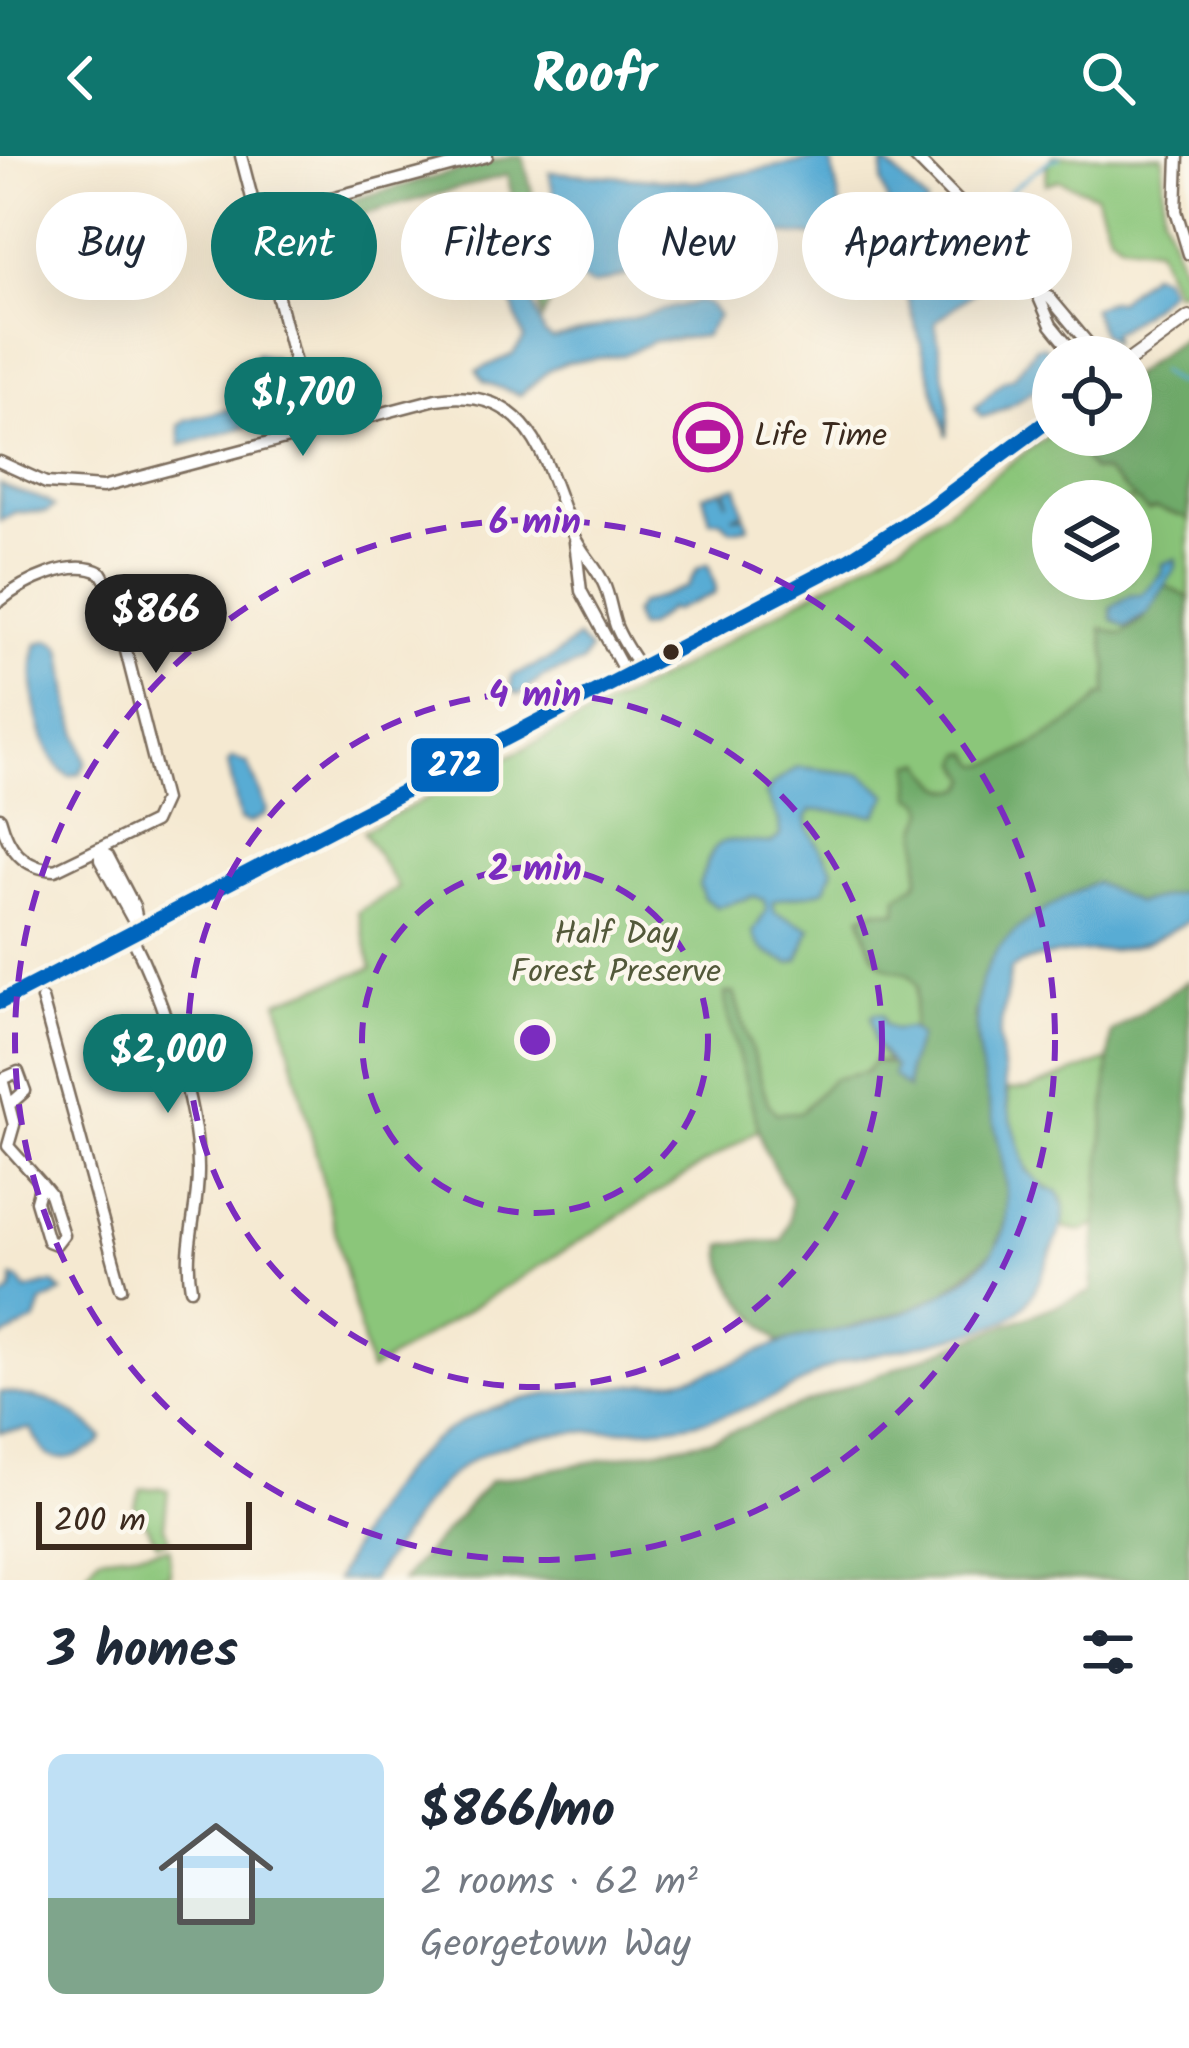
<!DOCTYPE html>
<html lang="en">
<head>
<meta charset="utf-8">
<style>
	body { margin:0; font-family:Kalam,sans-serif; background:#f2f2f3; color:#1f2937; height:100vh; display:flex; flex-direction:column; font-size:45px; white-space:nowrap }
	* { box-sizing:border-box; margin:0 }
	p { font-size:39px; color:#747a83 }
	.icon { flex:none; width:66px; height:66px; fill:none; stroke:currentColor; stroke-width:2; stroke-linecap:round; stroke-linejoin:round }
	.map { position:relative; height:1424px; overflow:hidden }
	.side { display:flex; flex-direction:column; background:#fff; flex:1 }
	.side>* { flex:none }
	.banner { position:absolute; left:36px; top:36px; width:1119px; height:108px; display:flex; gap:24px }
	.fabs { position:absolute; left:1032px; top:180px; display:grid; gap:24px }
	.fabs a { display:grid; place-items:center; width:120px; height:120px; border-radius:50%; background:#fff; box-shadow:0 12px 48px #0002; font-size:60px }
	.scale { position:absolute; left:36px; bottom:30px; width:216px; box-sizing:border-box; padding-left:12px; border:6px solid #3b2a1e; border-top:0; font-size:33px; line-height:42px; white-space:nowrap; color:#3b2a1e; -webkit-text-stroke:9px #fbf7ec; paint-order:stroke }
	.price { position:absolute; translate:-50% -102px; padding:0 27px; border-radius:42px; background:#0f766e; color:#fff; font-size:39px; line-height:78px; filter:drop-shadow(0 3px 6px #0008) }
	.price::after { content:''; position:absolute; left:50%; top:72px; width:36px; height:27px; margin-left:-18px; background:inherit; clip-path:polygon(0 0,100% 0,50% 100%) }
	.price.selected { background:#222; color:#fff }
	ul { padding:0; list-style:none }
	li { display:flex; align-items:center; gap:36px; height:300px; padding:0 48px }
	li+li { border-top:3px solid #e0e1e3 }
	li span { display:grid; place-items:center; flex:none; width:336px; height:240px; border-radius:18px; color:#555 }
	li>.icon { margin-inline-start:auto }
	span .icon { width:144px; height:144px; fill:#fffc; stroke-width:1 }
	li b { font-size:51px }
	h2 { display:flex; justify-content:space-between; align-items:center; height:144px; padding:0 48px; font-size:51px }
	.pill { padding:0 42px; border-radius:54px; background:#fff; box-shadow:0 12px 48px #0002; font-size:42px; line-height:108px }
	.pill.selected { background:#0f766e; color:#fff }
	header { display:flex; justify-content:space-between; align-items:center; height:156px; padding:0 48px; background:#0f766e; color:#fff; font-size:54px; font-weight:700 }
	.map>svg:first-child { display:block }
	.green { fill:#8bc67a; stroke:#63784c; stroke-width:3; fill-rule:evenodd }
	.forest { fill:#70ab6a; stroke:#566a44; stroke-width:3 }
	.water { fill:#59acd4; stroke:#4a6b79; stroke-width:3 }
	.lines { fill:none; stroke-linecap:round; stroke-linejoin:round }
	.stream { stroke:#59acd4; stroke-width:3 }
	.minor-casing { stroke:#7c6d5d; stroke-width:15 }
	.major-casing { stroke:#7c6d5d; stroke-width:16 }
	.minor { stroke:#fff; stroke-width:10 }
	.major { stroke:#fff; stroke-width:12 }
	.bus-1-casing { stroke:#fbf7ec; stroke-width:24 }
	.bus-1 { stroke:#0065bd; stroke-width:15 }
	.ring { fill:none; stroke:#7b2cbf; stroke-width:6; stroke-dasharray:21 15 }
	.bus-dot { fill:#3b2a1e; stroke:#fbf7ec; stroke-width:4.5 }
	.labels { text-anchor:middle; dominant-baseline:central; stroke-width:9; stroke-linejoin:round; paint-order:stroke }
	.poi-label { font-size:33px; fill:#3b2a1e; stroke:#fbf7ec; text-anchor:start }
	.park-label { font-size:33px; fill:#53593a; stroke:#fbf7ec }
	.centre { fill:#7b2cbf; stroke:#fbf7ec; stroke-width:6 }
	.ring-label { font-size:36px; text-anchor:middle; font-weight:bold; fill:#7b2cbf; stroke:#fbf7ec; stroke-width:9; stroke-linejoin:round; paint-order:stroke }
	.line-badge { stroke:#fbf7ec; stroke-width:4.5 }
	.badge-label { font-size:33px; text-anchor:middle; font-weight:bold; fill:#fff }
</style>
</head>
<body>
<header><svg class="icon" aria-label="back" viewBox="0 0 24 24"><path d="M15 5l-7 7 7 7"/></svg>Roofr<svg class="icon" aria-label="search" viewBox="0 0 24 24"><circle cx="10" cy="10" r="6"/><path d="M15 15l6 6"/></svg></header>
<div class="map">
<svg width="1189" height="1424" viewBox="0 0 1189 1424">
	<rect width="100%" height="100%" fill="#fbf7ec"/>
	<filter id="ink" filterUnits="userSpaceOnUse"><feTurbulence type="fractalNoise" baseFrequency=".00833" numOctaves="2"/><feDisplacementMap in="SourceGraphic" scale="24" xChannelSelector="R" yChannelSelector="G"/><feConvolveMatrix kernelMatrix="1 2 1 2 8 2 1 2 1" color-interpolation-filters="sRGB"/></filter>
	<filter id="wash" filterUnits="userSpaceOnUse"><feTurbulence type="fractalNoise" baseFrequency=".004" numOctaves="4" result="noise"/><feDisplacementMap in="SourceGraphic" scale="48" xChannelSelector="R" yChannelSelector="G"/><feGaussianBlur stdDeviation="2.7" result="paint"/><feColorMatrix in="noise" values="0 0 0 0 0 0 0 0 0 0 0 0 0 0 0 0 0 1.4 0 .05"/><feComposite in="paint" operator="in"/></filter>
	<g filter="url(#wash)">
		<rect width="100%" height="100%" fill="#f5e9d1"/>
		<path class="green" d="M1053,0H1163V58L1189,130L1175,136L1157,92L1121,87L1109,77L1096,39L1059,24L1046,28L1047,9Z
			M1189,177V744L1023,789L882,897L886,906L874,905L867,915C838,926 823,934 801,956L784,958L370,1215L278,845L372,812L358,756L398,732L363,675L654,526L901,387L1053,276L1131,279V220ZM1053,345H1131V423H1053Z
			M1122,899L1136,1052L1082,1075L1063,1071V1044L1057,1035C1018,1026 1008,969 1008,934L1028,933Z
			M161,1332L168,1335L164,1370L169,1381L167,1385L157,1387L134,1349L141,1333Z
			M169,1392L170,1419L132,1424L89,1421L87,1415L99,1400Z"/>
		<path class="forest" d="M512,0H523L556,133L542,163L507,19L278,82L274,65Z
			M1189,177V363L1157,353L1148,355L1104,315L1092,314L1085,304L1081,279H1131V220Z
			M1165,429L1189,442V735L1137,747L1094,727L1024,768L975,857L977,889L1005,1007L1007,1060L995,1094L944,1137L910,1153L833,1177L779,1186C756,1161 719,1126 723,1089C744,1083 761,1087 782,1085L789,1065L791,1043L764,993L726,854L725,837H734L768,947L776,957L801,956L832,923L866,916L874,905L908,912L919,880L912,873L917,831C909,811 898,819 883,809C869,799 866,776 861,760L877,754L897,756L898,740L917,727L919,721V672L926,655L923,646L912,640V608L924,606C933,623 944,639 965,632L970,623L960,607L964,597H971L980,609C1002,612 1092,557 1100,539H1106L1108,512L1101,472L1122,478L1143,463Z
			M1189,824V1424H402L490,1325L713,1283L1091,1136L1111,877Z"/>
		<path class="water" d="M830,0L842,57L838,77L824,81L775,77L593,129L578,122L568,110L549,16L697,26Z
			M883,9H888L927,47L926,53L907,61L891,57L882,27Z
			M961,91L990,124L935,166L949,251L947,280L905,132L899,126L908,119C929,129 946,104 961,91Z
			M1150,117L1162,120L1169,133C1163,142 1123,172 1112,177V186L1101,176L1092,152L1109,145H1118Z
			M515,118L523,122L544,178L553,183L698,145L708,148L718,160L704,180L654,185L623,199L568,206L550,213L520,239L484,226L477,215L513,198L524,183L505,125Z
			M1044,190L1053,201V221C1028,236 1010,255 981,261L975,252L1003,225L1014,221L1036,191Z
			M256,198L274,202L276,228L285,260L181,289L179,269L185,264L239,251L252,244L249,214Z
			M0,328C17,339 40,337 54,351L47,356H15L0,365Z
			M737,330L744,356L732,361L745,360L748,371L731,374L720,364H710L703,339L722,334L728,347L726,333Z
			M1176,403V411L1148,457L1126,471L1112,463L1111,451L1131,439L1142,438L1162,416V408Z
			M708,408L716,432L714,438L672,455L670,452L647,471L638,472L633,458L639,448L687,431L697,413Z
			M577,482L589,494L582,507L543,521L519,539L511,533L512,520L554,501Z
			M49,484L59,489L63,497L71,554L86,606L80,617L70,620C40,608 25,517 37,488Z
			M232,602L248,608L267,653L265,659L249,667L240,664L228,607Z
			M798,611L862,618L888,639L876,659L811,654L806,662L808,673L833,713L825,733C807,742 785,738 773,746L775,757L810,772L799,804L790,807C773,800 758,796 753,776L767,754L764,744L754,740L717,751L704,742L699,729C718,673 719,685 771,687L780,680L779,665L766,639L772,629Z
			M1095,726L1137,747L1189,735V765C1175,772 1160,782 1145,787C1101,802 1051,789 1011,813L999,880L1008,952L1027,1015L1047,1033L1057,1035C1071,1055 1061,1074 1052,1094C1043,1116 1035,1141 1017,1157C991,1180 882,1194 842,1206C825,1211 810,1223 794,1231C760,1248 719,1263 682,1269C616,1279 547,1268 485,1297C431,1322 405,1379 371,1424H336C387,1317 434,1253 559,1237C601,1231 643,1230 685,1222C730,1214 768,1186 813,1179C875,1169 950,1148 991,1098C1006,1080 1007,1060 1006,1038C1003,956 938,848 1010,780C1034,757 1066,742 1095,726Z
			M874,858L882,859L885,869L894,874L909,872L919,880L908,912V933L893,920L894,911L875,888L871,861Z
			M13,1122L19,1123L26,1134L53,1127L62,1136L42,1147L36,1164L0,1183V1142C12,1138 14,1134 13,1122Z
			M0,1236C46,1241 68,1247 102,1281L99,1288C89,1295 63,1308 49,1300C42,1295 35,1281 31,1273L0,1276Z"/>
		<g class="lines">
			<path class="stream" d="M1008,36L1050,4L1060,2
				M1159,215L1175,227L1189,226"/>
		</g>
	</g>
	<g filter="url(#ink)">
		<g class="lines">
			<defs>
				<path id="minor" d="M241,0L313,276
					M914,0L971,58L1038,139
					M1178,0L1176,55L1189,98
					M257,62L487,0
					M1077,201L1051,169L1038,139L1049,141L1091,191L1092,201
					M0,306L46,327L103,331L436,243C534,228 546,310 573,378C580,395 595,409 603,426C610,440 611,456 616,470C622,485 631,498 640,511
					M575,386L581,435L626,518
					M0,445C23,426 72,401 101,417L110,432L164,644L154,666L55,714C22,712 8,692 0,662
					M100,695L108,700L134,750L139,774
					M100,695V704L134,766
					M131,779C161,838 198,946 198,1012C199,1054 183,1091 191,1133
					M42,843L121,1132
					M8,990L41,1027L36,1045L48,1085L56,1088L63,1079L50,1038L41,1027
					M8,990L14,969L2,923L18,916L25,935L9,949"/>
				<path id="major" d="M1131,203L1189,161
					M0,846L848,404L930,352L1053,261"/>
			</defs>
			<use href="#minor" class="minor-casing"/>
			<use href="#major" class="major-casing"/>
			<use href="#minor" class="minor"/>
			<use href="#major" class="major"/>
			<defs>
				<path id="bus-1" d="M0,846L848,404L930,352L1053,261"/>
			</defs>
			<use href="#bus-1" class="bus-1-casing"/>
			<use href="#bus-1" class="bus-1"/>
		</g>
	</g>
	<g class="ring">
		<circle cx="535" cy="884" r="173"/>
		<circle cx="535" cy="884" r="347"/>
		<circle cx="535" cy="884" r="520"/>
	</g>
	<defs>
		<symbol id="stadium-ring" viewBox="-11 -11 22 22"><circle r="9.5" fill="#fbf7ec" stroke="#b5179e" stroke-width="1.5"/><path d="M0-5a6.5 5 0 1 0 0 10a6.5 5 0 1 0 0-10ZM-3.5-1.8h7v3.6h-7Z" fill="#b5179e"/></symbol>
	</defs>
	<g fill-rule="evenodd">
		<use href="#stadium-ring" x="670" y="243" width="76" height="76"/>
	</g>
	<circle class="bus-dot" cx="671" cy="496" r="10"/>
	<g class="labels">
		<g class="poi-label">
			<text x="754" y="281">Life Time</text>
		</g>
		<g class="park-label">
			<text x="616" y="779">Half Day<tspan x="616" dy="38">Forest Preserve</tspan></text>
		</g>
	</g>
	<circle cx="535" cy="884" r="18" class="centre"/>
	<g class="ring-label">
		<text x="535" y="377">6 min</text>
		<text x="535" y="550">4 min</text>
		<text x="535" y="724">2 min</text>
	</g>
	<rect class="line-badge" x="409" y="580" width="92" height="58" rx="12" fill="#0065bd"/>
	<g class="badge-label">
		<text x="455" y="620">272</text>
	</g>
</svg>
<div class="fabs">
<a><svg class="icon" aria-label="locate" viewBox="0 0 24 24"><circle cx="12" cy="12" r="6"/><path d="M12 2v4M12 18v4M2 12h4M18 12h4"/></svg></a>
<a><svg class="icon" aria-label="layers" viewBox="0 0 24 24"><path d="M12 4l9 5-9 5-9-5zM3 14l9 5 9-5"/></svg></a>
</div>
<div class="scale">200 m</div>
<b class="price" style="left:303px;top:303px">$1,700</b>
<b class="price selected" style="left:156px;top:520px">$866</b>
<b class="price" style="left:168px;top:960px">$2,000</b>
<div class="banner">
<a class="pill">Buy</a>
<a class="pill selected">Rent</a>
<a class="pill">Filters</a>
<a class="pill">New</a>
<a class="pill">Apartment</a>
</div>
</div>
<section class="side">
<h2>3 homes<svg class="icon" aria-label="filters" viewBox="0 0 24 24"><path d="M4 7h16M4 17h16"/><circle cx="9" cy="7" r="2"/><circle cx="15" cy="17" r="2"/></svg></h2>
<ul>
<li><span style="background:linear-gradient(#bfe0f5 60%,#7fa58c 0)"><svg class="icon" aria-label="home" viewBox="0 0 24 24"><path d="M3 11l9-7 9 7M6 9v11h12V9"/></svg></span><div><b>$866/mo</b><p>2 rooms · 62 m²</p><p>Georgetown Way</p></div></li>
</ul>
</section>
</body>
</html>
